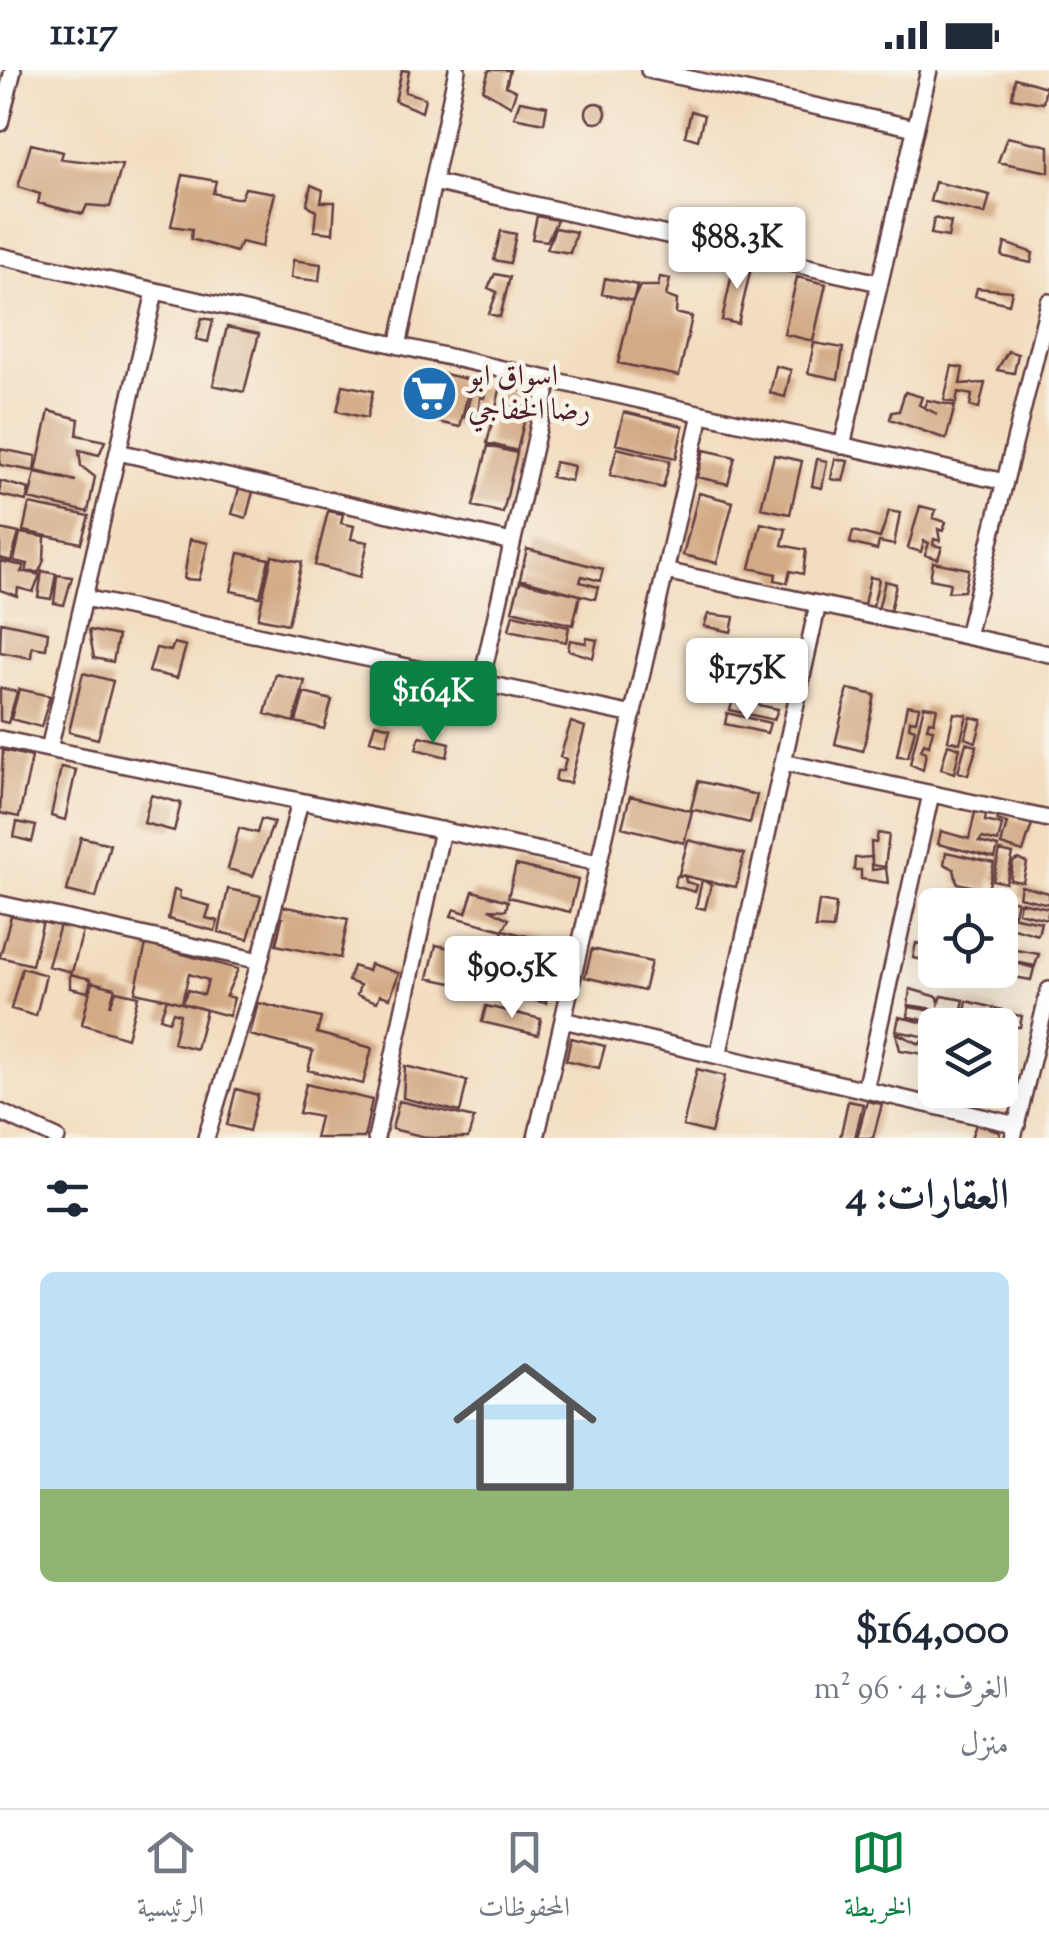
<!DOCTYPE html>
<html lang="ar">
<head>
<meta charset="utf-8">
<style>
	body { margin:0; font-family:"Sorts Mill Goudy",Amiri,serif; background:#f6f6f7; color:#1f2937; direction:rtl; height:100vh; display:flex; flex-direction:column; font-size:38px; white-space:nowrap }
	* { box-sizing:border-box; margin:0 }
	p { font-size:32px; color:#747a83 }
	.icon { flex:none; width:55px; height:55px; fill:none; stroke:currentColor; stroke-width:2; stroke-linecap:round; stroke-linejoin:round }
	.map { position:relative; height:1068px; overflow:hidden; direction:ltr }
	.drawer { display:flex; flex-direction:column; background:#fff; flex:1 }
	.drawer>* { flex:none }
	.buttons { position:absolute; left:918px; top:818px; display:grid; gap:20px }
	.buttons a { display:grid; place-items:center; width:100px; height:100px; border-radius:15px; background:#fff; box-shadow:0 10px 40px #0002; font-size:50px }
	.price { position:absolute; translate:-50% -85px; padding:0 22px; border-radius:10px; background:#fff; color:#222; font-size:32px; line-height:65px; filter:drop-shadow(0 2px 5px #0008) }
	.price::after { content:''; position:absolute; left:50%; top:60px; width:30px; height:22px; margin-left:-15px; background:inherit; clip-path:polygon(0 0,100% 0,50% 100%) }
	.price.selected { background:#0b8043; color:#fff }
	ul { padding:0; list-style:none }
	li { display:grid; align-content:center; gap:20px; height:530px; padding:0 40px }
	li+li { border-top:2px solid #e0e1e3 }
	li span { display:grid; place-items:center; height:310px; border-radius:15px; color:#555 }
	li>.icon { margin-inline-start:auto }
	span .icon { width:180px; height:180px; fill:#fffc; stroke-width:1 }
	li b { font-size:42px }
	h2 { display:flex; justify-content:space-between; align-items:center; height:120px; padding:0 40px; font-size:42px }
	.status { display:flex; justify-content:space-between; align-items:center; height:70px; padding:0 50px; background:#fff; direction:ltr }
	.status svg { height:28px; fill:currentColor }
	.dock { display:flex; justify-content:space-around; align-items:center; height:140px; border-top:2px solid #e0e1e3; background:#fff; font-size:28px; color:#747a83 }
	.dock a { display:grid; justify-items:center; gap:5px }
	.dock .selected { color:#0b8043 }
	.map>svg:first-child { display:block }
	.building { fill:#d3aa86; fill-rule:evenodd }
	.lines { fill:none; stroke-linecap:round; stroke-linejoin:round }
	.street-casing { stroke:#633c41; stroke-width:20 }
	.street { stroke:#fff; stroke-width:15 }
	.labels { text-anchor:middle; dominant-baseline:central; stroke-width:9; stroke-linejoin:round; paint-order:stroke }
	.poi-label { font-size:30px; fill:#4a1f2b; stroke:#f7f3e8; text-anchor:start }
</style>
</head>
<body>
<div class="status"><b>11:17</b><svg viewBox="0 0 49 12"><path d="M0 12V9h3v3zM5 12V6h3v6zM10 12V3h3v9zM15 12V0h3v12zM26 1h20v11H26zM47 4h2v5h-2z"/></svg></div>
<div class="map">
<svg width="1049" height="1068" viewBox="0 0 1049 1068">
	<rect width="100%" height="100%" fill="#f7f3e8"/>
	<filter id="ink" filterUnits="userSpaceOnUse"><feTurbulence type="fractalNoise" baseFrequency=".01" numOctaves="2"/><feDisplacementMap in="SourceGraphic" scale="20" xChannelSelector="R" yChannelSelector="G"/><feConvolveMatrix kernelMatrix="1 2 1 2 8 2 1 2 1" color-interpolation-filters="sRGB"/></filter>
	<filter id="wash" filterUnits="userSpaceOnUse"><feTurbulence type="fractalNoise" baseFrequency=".0048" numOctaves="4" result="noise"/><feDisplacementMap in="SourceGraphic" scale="40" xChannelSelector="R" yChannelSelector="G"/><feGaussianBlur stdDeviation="2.25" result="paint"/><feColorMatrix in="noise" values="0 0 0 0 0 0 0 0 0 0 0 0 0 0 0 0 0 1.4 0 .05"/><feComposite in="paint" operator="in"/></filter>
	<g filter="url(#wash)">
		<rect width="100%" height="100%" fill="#f3ddc0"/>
		<g id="blocks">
			<path class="building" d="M402,0L409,1L405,22L425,28L422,42L395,31Z
				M489,0H510L506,16L516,21L511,36L483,20Z
				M1015,8L1046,17L1043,33L1012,28Z
				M520,31L547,36L544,53L514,47Z
				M586 43a10 10 0 1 1 20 0a10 10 0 1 1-20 0Z
				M691,41L704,45L698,70L685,66Z
				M1007,67L1049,76V102L998,92Z
				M31,74L63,82L61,89L122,95L110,137L87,135L83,144L38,133L40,124L18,117Z
				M183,105L216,111L213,123L235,128H241L245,118L275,123L262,177L241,172L236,182L191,169L192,159L171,156Z
				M935,112L990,125L985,144L930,131Z
				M311,115L323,120L321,132H335L333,163L314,161L316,141L307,134Z
				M537,146L557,150L547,171L532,169Z
				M934,148L951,152L948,167L931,164Z
				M555,158L576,162L570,183L547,179Z
				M501,161L516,164L510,193L494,190Z
				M1005,173L1033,183L1031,193L1002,186Z
				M293,190L321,194L319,211L291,208Z
				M735,190L752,194L738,254L722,250Z
				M495,204L510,207L500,247L489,244L497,222L488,218Z
				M660,207L670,209L666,226L677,230L676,243L692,247L679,306L618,293L632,233L640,216H658Z
				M797,207L826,214L813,271L784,264Z
				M605,208L637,215L633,231L602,224Z
				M977,218L1012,221L1009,234L975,226Z
				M202,248L213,250L208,272L196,269Z
				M227,257L259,264L244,322L213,315Z
				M814,273L843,278L838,309L808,303Z
				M1008,281L1018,284L1014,303L997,300Z
				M776,296L791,300L785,327L770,323Z
				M952,296L963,298L960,314L985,313L979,338L970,336L972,325L958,322L956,333L944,330Z
				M440,303L471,310L460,357L429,350Z
				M343,315L373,321L367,348L337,341Z
				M473,315L486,318L484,328L480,327L478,348L465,347Z
				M501,316L531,323L517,381L487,373Z
				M905,322L922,327L919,335L937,344L925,338L927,330L955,336L946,369L890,349L892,342L899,341Z
				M49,341L79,349L77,365L105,371L99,385L79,380L81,396L95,407L88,442L29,429L35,403L76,411L36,401Z
				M624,342L683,356L676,388L616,374Z
				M488,376L517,383L503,443L473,436Z
				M617,378L670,391L663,418L610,405Z
				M0,379L36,386L34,401L0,395Z
				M704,380L735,387L728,414L697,407Z
				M774,385L802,391L790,444L761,438Z
				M817,389L827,391L822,418L812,416Z
				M835,389L848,391L843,411L831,409Z
				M555,392L574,396L571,411L551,407Z
				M0,411L29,419L26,431L0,425Z
				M240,415L254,418L246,448L232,444Z
				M699,423L733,432L717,493L683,485Z
				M29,434L89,446L81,473L23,461Z
				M920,436L936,440L933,448L946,452L943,461L938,459L940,471L934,469L933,475L942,477L938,489L925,485L929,473L924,471L921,482L908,478Z
				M328,441L343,444L341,453L354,456L351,469L368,472L360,507L315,495Z
				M889,441L900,443L894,475L879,472L877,480L850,473L853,461L880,468Z
				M761,453L786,459L782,475L806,480L803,504L790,501L787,513L775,510L776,504L750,498Z
				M0,459L19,463L11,491L0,488Z
				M20,463L45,467L44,490L39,502H26L40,505L33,522L18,518L17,526L0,520V491L24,496L21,502H26L28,494L14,491Z
				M190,469L208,473L199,510L184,509Z
				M527,479L603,499L600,511L582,506L580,512L598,517L595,529L520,509Z
				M239,483L269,489L260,527L231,521Z
				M272,486L302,492L288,554L258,548Z
				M933,492L969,499L964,521L948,522L950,513L930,509Z
				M42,501L56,504L51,529L38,527Z
				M57,505L72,507L64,535L54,533Z
				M870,507L879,509L872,541L863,539Z
				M520,511L580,525L573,555L512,540Z
				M885,511L896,514L890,542L878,540Z
				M513,544L569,557L566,572L509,560Z
				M708,544L734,547L731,562L704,556Z
				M1,552L48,562L46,579L32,577L31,588L0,582Z
				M89,560L118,566L113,592L94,588Z
				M587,568L597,570L593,588L568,580L570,570L586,573Z
				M174,573L186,576L177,608L149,602L156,578L171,581Z
				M726,591L777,603L774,617L723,604Z
				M83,603L113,611L98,669L69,662Z
				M276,604L305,611L294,652L265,644Z
				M0,618L17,622L8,653L0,651Z
				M19,619L50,626L41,657L11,649Z
				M848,619L875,625L863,681L835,674Z
				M304,623L332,630L324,659L296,652Z
				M733,630L778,639L774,650L730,640Z
				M907,635L919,637L916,651L910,650L909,657L915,659L908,687L897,686Z
				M924,636L937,638L934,652L929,651L927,658L933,659L929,675L924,673L921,680L926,682L923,700L910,694Z
				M727,643L770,653L767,663L725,654Z
				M954,643L967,645L960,673L948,670Z
				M971,647L982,650L976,672L965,668Z
				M571,652L585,657L570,713L555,711L557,701H563L566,689L560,687Z
				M375,653L391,657L386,674L370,670Z
				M420,666L450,673L447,687L416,679Z
				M966,673L977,676L968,705L958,702Z
				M948,674L960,678L954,703L941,699Z
				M3,680L32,687L19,747L0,743Z
				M61,697L76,700L65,750L51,746Z
				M698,711L757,725L750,753L691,739Z
				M151,725L181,733L174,761L144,753Z
				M630,726L692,741L684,773L622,757Z
				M975,742L986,744L985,751L1002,755L998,772L982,768L979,772L998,777L995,788L938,774L941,761L969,769Z
				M999,744L1032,754L1023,782L1001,775L1007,753L997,750Z
				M261,749L274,752L253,806L228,799L239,758L257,763Z
				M17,752L36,756L32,772L14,767Z
				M878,763L889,765L885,797L872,795L871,772L876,773Z
				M81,767L110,774L96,828L67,821Z
				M688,770L744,784L736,817L702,810L711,815L705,839L696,837L702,810L685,806L686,812L697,815L695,822L674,816L677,806H685L679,804Z
				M1000,781L1013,784L1006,813L993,810Z
				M946,782L994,793L988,820L957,813L954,799L944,794Z
				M872,787V800L886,798L888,813L861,809V800H854L855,788Z
				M1019,789L1027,793L1023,812L1010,810L1013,792Z
				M516,795L578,810L570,842L508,827Z
				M1021,816L1049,823V834L1019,827Z
				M956,818L983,824L981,833L952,827Z
				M228,819L261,826L248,869L219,862Z
				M174,820L180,821L179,828L210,836L206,848L218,851L215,861L168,849Z
				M473,821L508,831L506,840L489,839L509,849L503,860L562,875L558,891L499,876L503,860L451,846L454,839L466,843Z
				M990,825L1017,831L1014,844L1000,841V835H987Z
				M819,831L836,834L833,859L815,858Z
				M1020,832L1049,838L1047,849L1018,842Z
				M276,835L348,849L340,888L276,875L282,848L274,847Z
				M12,842L43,851L32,895L0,887Z
				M1000,844L1041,852L1038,865L1000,854Z
				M60,855L83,861L72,902L48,896Z
				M916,873L935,877V892L913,888Z
				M146,874L238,899L226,926L234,928L229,946L167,929L206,940L196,979L173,973L180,944L173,942L169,951L160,948L167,929L135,922ZM189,904L208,910L204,925L188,920L182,932Z
				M436,875L497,888L490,921L428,908Z
				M1000,877L1039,884L1035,896L1005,890L1034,898L1031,910L986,902L1000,900Z
				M592,879L651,892L644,921L585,907Z
				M370,894L399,903L390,928L380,925L377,932L357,925L360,915L348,911L353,896L368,901Z
				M22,898L46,905L36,946L11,939Z
				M70,904L91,909L88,922L70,918Z
				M497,910L548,920L546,933L490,921Z
				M92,912L115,918L110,936L116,921L138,926L127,968L82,954Z
				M910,919L938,927L939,933L942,926L964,930L961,943L908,935Z
				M967,931L1002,940L999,953L1004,943L1022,946L1020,957L961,955L963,945L993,951L965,942Z
				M258,933L321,948L317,963L372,978L363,1014L308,1000L313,981L250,965Z
				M486,936L541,949L538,965L482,952Z
				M909,937L939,942L935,969L929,967L933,951L908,947Z
				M899,947L930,954L927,967L896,961Z
				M896,963L920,974L922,970L935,972V986L900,980Z
				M571,968L605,976L599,998L566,990Z
				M1000,988L1008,989L1000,1033L953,1021L1000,1020Z
				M405,996L467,1011L460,1042L403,1028Z
				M697,999L725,1006L711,1063L683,1056Z
				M306,1014L372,1030L364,1068H315L320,1047L299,1043Z
				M236,1019L258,1025L249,1061L227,1055Z
				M399,1031L474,1048L468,1068H430L392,1059Z
				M848,1031L863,1034L855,1068H840Z
				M867,1031L882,1034L873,1068H857Z
				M977,1052L1000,1063L999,1068H971Z"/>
		</g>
	</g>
	<g filter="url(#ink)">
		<use href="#blocks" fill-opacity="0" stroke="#633c41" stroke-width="2.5"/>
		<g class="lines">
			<defs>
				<path id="street" d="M649,0L915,58
					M0,53L13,0
					M433,112L879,213
					M0,186L1005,412
					M398,276L457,0
					M842,376L929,0
					M118,382L512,472
					M665,501L1049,584
					M84,528L633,645
					M967,566L1049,232
					M481,612L549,310
					M0,669L599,793
					M49,679L155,222
					M783,692L1049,749
					M0,834L260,891
					M563,950L1017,1055
					M718,986L818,534
					M865,1020L931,724
					M0,1042L57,1068
					M206,1068L260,891L300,731
					M376,1068L442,760
					M536,1068L701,344
					M1013,1068L1049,920"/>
			</defs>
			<use href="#street" class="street-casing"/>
			<use href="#street" class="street"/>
		</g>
	</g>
	<defs>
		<symbol id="supermarket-disc" viewBox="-11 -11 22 22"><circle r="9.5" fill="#1f6fb2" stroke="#f7f3e8"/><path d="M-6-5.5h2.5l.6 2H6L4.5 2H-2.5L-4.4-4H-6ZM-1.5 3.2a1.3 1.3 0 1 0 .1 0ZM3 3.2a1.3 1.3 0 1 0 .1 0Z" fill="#fff"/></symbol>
	</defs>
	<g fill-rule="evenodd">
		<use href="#supermarket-disc" x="398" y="292" width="63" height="63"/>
	</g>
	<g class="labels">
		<g class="poi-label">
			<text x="468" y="307">اسواق ابو<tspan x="468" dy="34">رضا الخفاجي</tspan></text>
		</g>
	</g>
</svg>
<div class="buttons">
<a><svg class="icon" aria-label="locate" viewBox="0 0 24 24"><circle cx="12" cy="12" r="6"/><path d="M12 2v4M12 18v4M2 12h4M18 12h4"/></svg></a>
<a><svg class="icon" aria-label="layers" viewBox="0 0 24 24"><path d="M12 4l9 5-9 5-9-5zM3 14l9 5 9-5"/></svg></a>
</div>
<b class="price" style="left:737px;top:222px">$88.3K</b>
<b class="price" style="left:747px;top:653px">$175K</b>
<b class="price selected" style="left:433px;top:676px">$164K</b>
<b class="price" style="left:512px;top:951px">$90.5K</b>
</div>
<section class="drawer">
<h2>العقارات: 4<svg class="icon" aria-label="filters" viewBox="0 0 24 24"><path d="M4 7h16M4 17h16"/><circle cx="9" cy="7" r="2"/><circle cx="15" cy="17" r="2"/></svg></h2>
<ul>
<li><span style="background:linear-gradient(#bfe0f5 70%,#8fb573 0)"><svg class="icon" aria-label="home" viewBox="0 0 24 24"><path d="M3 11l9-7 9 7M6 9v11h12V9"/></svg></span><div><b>$164,000</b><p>الغرف: 4 · 96 m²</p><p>منزل</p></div></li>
</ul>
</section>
<nav class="dock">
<a class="selected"><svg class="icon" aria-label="map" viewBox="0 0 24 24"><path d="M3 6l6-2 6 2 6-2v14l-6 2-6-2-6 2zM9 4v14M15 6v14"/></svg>الخريطة</a>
<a><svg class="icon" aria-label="saved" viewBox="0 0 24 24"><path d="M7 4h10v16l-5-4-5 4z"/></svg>المحفوظات</a>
<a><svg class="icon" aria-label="home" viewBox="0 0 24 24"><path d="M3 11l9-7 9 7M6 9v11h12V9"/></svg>الرئيسية</a>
</nav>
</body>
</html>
